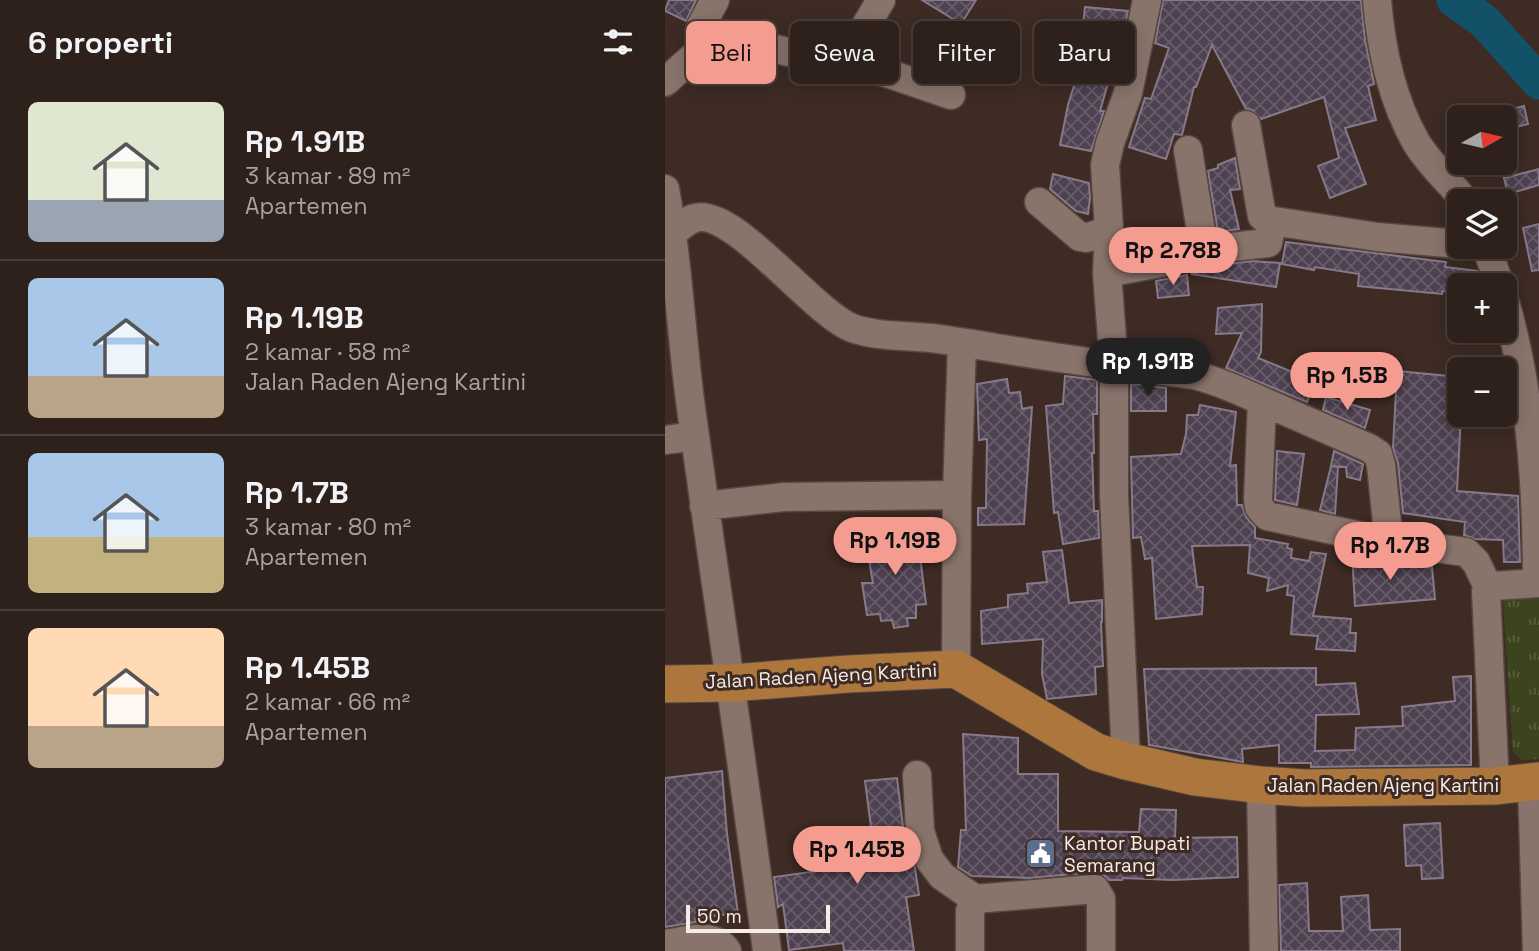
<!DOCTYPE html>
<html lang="id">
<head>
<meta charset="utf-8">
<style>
	body { margin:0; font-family:"Space Grotesk",sans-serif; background:#362824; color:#f1f3f6; height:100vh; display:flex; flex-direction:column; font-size:26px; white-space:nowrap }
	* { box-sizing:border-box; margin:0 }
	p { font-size:23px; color:#a7a3a3 }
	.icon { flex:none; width:38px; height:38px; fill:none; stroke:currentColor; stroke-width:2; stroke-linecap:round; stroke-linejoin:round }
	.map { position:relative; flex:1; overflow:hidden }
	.sheet { display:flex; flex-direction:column; background:#2e201b; width:665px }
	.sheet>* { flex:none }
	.guide { position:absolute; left:21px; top:21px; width:665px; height:63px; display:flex; gap:14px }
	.needle { width:46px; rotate:82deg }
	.tools { position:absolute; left:782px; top:105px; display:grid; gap:14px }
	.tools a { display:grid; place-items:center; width:70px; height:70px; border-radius:10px; background:#2e201b; box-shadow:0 4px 18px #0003,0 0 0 2px #493e3a; font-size:35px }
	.scale { position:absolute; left:21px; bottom:18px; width:144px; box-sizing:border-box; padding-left:7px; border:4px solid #f7ebe6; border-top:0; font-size:19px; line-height:24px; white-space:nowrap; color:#f7ebe6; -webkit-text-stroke:5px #3d2b24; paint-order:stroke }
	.price { position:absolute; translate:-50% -60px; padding:0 16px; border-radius:24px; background:#f59c91; color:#111; font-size:23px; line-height:46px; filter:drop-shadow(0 2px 4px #0008) }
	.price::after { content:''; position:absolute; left:50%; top:42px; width:21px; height:16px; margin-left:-10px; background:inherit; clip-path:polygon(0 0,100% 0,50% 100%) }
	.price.active { background:#222; color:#fff }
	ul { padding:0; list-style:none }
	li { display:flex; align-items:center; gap:21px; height:175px; padding:0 28px }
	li+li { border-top:2px solid #493e3a }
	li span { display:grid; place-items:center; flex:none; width:196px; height:140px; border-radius:10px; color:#555 }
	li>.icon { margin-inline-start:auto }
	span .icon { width:84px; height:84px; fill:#fffc; stroke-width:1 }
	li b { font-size:30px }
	h2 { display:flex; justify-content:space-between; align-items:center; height:84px; padding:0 28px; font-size:30px }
	.pill { padding:0 24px; border-radius:10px; background:#2e201b; box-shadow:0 4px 18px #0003,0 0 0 2px #493e3a; font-size:24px; line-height:63px }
	.pill.active { background:#f59c91; color:#111 }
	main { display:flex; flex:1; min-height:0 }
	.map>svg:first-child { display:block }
	.park { fill:url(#park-tufts) }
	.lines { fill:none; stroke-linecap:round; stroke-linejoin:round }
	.river { stroke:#125167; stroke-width:35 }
	.building { fill:url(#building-cross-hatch); stroke:#87798a; stroke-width:2 }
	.minor-casing { stroke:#564741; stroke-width:31 }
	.major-casing { stroke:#564741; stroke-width:39 }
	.minor { stroke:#89746b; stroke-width:28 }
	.major { stroke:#ac763c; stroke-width:37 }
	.labels { text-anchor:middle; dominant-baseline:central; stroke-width:6; stroke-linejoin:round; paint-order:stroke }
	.street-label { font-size:19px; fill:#f7ebe6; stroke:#3d2b24 }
	.poi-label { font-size:19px; fill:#f7ebe6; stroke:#3d2b24; text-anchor:start }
</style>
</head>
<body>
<main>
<section class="sheet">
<h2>6 properti<svg class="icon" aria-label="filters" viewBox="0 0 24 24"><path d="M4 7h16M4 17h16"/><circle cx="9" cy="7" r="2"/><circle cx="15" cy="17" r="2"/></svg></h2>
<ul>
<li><span style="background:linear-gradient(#dfe7d0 70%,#9aa5b1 0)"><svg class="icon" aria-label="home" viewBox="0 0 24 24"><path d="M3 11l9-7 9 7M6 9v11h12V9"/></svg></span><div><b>Rp 1.91B</b><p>3 kamar · 89 m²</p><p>Apartemen</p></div></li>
<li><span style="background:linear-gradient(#a9c7e8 70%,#b9a48a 0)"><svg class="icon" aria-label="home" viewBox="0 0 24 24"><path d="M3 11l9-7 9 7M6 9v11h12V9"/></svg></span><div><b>Rp 1.19B</b><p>2 kamar · 58 m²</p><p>Jalan Raden Ajeng Kartini</p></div></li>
<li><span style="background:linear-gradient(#a9c7e8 60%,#c2b280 0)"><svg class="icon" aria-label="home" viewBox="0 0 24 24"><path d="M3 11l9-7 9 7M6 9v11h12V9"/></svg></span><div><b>Rp 1.7B</b><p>3 kamar · 80 m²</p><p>Apartemen</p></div></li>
<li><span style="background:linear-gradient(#ffd9b3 70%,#b9a48a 0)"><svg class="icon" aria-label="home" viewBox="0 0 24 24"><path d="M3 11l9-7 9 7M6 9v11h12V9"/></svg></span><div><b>Rp 1.45B</b><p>2 kamar · 66 m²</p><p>Apartemen</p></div></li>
</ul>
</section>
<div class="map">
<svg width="874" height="951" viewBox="0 0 874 951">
	<defs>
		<pattern id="park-tufts" width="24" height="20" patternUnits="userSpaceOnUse" patternTransform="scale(1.75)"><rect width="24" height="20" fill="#3c441d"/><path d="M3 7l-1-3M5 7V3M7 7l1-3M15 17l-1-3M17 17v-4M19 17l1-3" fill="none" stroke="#595f3e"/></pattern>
		<pattern id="building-cross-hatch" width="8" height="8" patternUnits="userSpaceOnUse" patternTransform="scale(1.75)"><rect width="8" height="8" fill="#4e4151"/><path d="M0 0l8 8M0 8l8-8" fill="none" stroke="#685d6a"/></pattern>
	</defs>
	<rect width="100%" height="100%" fill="#3d2b24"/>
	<path class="park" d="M874,592V759L857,760L848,752L838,603L840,597Z"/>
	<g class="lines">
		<path class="river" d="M789,0L819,21L874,82"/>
	</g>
	<path class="building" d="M4,0H31L21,21L0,11Z
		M257,0H311L296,24Z
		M498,0H696L700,40L709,84L703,86L711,120L680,128L701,184L665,198L653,166L674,158L659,97L596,119L587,110L581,109L547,45L531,87H529L517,135L509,134L501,159L464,147L480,98L486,99L504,48L490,43Z
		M420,7L463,11L458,37L417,33Z
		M418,57L448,66L435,111H439L426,151L395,145L403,105Z
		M859,106L863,124L840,130V111Z
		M570,158L575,189L565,190L574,229L553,232L543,171L553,168V165Z
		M874,169V185L843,194L839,178Z
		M388,174L424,183L425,199L423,214L411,211L385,189Z
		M874,224V270L867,271L858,228Z
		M621,242L781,262L780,267L812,271L814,285H794V293L777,291V294L693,286L694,274L650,267L649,270L617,264Z
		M587,261L615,263L611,287L526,274L536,272L546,266Z
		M522,275L524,295L493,298L491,281Z
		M597,304L596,352L593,358L650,381L642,402L561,368L577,333L551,334L553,308Z
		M732,371L794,377L796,415L792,491L853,496L855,562H839L838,540L810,539L799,535L800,522L738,513L733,463L728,448Z
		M400,376L432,380V414H428L429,453H427L429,511H433L434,538L398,544L393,512L389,513L381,406L398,404Z
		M342,379L344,393L355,392L357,409L367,407L359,524L313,525V508H321L322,439L314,440L312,384Z
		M466,384L501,388V411H466Z
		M661,397L705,410L700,428L658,410Z
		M535,405L571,412L565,466L571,465L572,505H577L581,517L590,527V538L623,544L622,548L627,549L626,558L644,561L646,552L661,554L648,616L686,619L685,633H691L690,651L651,649L653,636L626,634L629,596L622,595L623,585L602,591L604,578L583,573L585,545L527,546L532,587H538L537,614L491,619L487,558L480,559L476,537L468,538L466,457L516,454L521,434L522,415H533Z
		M612,451L639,454L632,505L610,500Z
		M669,451L698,464L695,480L682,477L681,467L666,466Z
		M666,466L673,467L670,514L655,510Z
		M257,531L260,555L255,556L261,604L251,605V618H242L243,626L229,628L227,620L216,621L215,614L202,615L197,583H208L200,537Z
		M397,550L404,603L437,600V622H436L438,666L430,667L431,694L382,699L377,674L378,639L317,644L316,611L343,607V595L363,593L362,584L382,582L378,552Z
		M687,554L717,558V567H767L770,599L690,606Z
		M651,668V685L690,683L694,714L651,715L650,751L690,750L691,728L738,726L737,707L790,701L788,677L806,676V765L646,767V763H614V745L577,749L578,762L484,745L479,669Z
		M298,734L353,738V774H393V831L474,832L476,809L511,810L510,838L572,837L573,877L508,880L458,878L457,880H444L437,874L429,872L364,878L307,876L293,867L296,830H301Z
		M57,771L62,834L73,913L30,918L31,922L0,927V778Z
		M232,778L241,851L244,850L250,868L254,895L241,897L249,951H179L178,943L124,950L118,904L113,907L109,877L174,868L168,832L206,827L200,781Z
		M775,823L778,878L757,879L756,865L741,866L739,825Z
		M642,883L644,931H678L676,897L703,895L705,930L735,929V951H616L614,885Z"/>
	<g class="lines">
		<defs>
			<path id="minor" d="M712,0C716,50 726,98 751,142C764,164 784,181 800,201
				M40,48L36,26L50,0
				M181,59L286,95
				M0,82C11,73 34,49 47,45C76,33 142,63 181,59L216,0
				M581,125L597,216L602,220L712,237L794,244
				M0,189C14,264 16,340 27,415C52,594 79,772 102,951
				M374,202L415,237L421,238L444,230
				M0,240C9,233 19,221 30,218C67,206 147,312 187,328C212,337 240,335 266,338C312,344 357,353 403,359C445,366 487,369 529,375C553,381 575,391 597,401L593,499L594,507L602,516L724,542L801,552L811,562L823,587
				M821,247L835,285
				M539,250L603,243L607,221
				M442,273L532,256L539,250L523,150
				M840,302C866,391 872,490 872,583
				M597,401L704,448L713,454L716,465L724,542
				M0,440L30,436
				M39,506L119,497L292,495
				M291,669L292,495L297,343
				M461,761L449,495V365L442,273L444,230L440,165L445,143L463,93L482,0
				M252,775L255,831L264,859L277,876L310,899L430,889L436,899V951
				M867,782L872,951
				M596,785L599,951
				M830,786L821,591L823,587L828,586L874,583
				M0,944C20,941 49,931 62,951
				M305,951V911L310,899"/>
			<path id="major" d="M0,684L66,683L183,674L291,669L431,752L461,761L530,777L596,785L639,788L830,786L874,781"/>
		</defs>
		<use href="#minor" class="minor-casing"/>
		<use href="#major" class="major-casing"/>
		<use href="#minor" class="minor"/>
		<use href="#major" class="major"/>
	</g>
	<defs>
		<symbol id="civic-square" viewBox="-11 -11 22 22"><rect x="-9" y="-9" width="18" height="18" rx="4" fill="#5c6f8a" stroke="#3d2b24"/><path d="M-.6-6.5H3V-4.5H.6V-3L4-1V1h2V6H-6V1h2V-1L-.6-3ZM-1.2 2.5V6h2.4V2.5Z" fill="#fff"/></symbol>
	</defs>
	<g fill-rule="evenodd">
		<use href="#civic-square" x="358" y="836" width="35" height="35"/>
	</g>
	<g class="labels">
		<g class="street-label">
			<text transform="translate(156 676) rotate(-3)">Jalan Raden Ajeng Kartini</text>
			<text x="718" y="785">Jalan Raden Ajeng Kartini</text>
		</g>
		<g class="poi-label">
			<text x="399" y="843">Kantor Bupati<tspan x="399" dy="22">Semarang</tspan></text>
		</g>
	</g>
</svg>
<div class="tools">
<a><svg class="needle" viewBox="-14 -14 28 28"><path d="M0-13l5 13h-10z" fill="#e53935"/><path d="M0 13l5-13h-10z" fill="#a7a3a3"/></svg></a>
<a><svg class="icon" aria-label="layers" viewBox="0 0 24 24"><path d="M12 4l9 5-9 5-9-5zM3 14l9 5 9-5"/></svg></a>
<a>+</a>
<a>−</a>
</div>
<div class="scale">50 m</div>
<b class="price" style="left:508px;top:287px">Rp 2.78B</b>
<b class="price active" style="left:483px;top:398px">Rp 1.91B</b>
<b class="price" style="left:682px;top:412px">Rp 1.5B</b>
<b class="price" style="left:230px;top:577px">Rp 1.19B</b>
<b class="price" style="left:725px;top:582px">Rp 1.7B</b>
<b class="price" style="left:192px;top:886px">Rp 1.45B</b>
<div class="guide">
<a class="pill active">Beli</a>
<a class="pill">Sewa</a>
<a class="pill">Filter</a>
<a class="pill">Baru</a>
</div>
</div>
</main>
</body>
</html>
